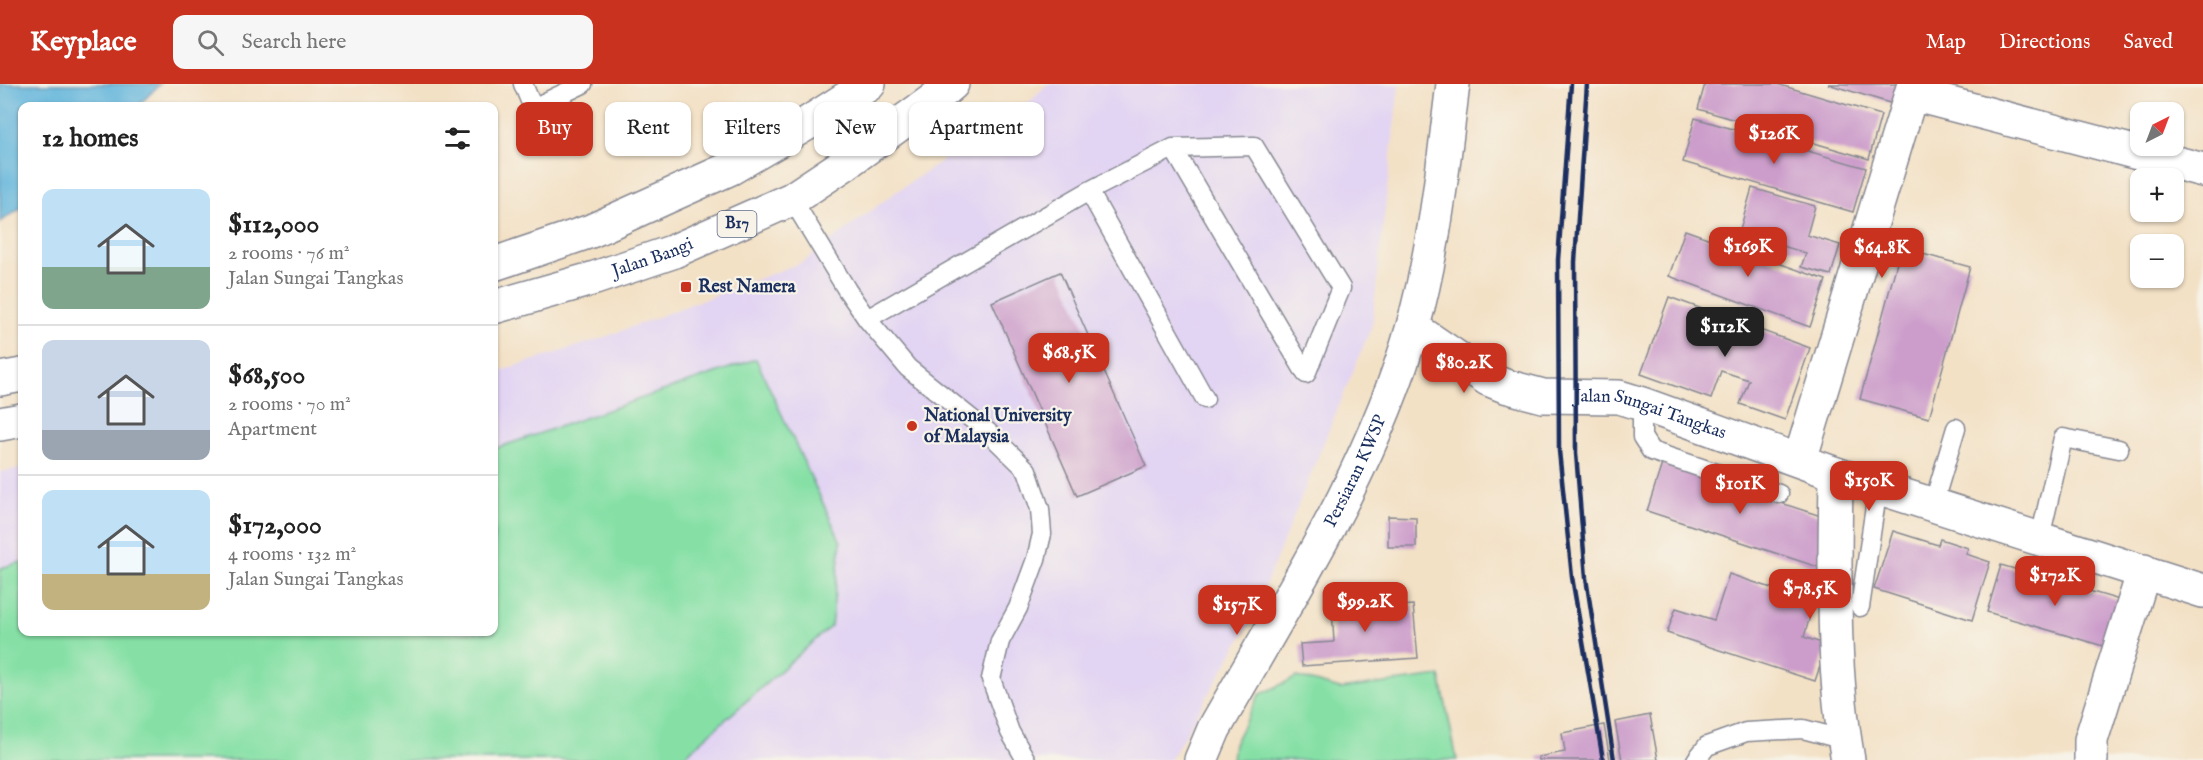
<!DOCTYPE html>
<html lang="en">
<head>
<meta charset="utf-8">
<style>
	body { margin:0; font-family:"IM FELL English",serif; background:#f6f6f6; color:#222; height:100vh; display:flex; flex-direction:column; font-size:22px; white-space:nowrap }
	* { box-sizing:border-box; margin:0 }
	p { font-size:20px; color:#767676 }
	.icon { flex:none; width:33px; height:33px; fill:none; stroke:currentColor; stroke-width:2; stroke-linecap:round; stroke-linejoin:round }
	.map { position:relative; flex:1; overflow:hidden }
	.drawer { position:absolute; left:18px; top:18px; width:480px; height:534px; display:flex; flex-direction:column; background:#fff; border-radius:12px; box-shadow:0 2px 4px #0004 }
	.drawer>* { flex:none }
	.top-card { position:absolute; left:516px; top:18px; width:570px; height:54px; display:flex; gap:12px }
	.needle { width:39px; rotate:42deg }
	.buttons { position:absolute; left:2130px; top:18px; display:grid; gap:12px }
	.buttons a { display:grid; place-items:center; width:54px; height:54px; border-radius:12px; background:#fff; box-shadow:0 2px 4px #0004; font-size:30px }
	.price { position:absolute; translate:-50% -51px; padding:0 14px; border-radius:12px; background:#c8321e; color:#fff; font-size:20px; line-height:39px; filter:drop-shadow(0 2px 3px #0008) }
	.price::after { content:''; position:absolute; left:50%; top:36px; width:18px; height:14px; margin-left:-9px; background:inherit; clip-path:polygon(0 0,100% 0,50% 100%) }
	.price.current { background:#222; color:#fff }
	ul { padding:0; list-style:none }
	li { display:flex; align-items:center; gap:18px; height:150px; padding:0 24px }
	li+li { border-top:2px solid #e0e0e0 }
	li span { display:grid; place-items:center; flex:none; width:168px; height:120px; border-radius:12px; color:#555 }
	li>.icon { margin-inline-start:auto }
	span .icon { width:72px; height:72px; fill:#fffc; stroke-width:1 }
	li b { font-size:26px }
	h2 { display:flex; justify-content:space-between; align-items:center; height:72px; padding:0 24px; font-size:26px }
	.chip { padding:0 21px; border-radius:12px; background:#fff; box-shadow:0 2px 4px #0004; font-size:21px; line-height:54px }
	.chip.current { background:#c8321e; color:#fff }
	header { display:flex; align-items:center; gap:36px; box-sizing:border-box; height:84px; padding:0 30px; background:#c8321e; color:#fff }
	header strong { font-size:28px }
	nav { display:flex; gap:33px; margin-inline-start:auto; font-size:21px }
	.search { width:420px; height:54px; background:#f6f6f6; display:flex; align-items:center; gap:15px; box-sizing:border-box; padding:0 21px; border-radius:12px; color:#767676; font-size:22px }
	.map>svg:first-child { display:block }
	.built { fill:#e2d4f3 }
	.green { fill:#86e0a6; stroke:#508882; stroke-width:1.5 }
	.water { fill:#5fb4db; stroke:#3d729c; stroke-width:1.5 }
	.building { fill:#cc9dcb }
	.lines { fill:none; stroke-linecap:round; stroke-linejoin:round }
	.service-casing { stroke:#878892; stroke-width:21 }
	.minor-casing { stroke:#878892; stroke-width:36 }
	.tertiary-casing { stroke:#878892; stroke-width:36 }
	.primary-casing { stroke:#878892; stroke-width:36 }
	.service { stroke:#fff; stroke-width:18 }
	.minor { stroke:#fff; stroke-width:33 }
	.tertiary { stroke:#fff; stroke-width:33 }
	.primary { stroke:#fff; stroke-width:33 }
	.rail { stroke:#1b2f5e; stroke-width:4.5 }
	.poi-dot { fill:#c8321e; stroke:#f7f3e8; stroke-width:2 }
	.labels { text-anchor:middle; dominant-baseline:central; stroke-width:4.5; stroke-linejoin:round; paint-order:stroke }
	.shield { fill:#f7f3e8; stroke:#5d6a87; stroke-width:1.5 }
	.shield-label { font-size:16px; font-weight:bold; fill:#1b2f5e }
	.street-label { font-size:18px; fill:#1b2f5e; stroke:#f7f3e8 }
	.poi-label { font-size:18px; font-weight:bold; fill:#1b2f5e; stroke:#f7f3e8; text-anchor:start }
</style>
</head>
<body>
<header>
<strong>Keyplace</strong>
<div class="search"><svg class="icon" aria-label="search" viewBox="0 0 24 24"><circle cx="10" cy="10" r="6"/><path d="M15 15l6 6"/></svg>Search here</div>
<nav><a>Map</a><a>Directions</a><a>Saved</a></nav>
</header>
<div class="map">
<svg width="2203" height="676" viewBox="0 0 2203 676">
	<rect width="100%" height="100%" fill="#f7f3e8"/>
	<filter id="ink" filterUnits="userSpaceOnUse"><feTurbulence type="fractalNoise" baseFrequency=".0167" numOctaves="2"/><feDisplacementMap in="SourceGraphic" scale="12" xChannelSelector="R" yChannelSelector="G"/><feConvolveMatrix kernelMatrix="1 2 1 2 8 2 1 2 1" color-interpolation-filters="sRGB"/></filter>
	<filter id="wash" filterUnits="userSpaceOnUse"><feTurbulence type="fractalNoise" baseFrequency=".008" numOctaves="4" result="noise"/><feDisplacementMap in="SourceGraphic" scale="24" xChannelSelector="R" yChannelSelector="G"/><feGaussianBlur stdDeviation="1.35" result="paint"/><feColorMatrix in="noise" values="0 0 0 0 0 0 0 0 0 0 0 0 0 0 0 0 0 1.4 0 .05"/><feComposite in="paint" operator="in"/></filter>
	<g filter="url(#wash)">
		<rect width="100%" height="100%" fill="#f3e1c6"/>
		<path class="built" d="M1047,0H1399L1372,241L1249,541L1170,676H0V388L22,384V548H494V289L600,255L803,178L896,108L1032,16Z"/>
		<path class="green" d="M756,275L841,458L831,542L680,676H0V484L22,478V548H494V365Z
			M1440,592L1457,676H1232L1234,660L1259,611L1297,593L1340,605Z"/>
		<path class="water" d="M0,0H160L138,22H22V123L0,138Z"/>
		<g id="blocks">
			<path class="building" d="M1705,0H1777L1881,31L1869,75L1698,25Z
				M1828,0H1899L1893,20Z
				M1695,34L1866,84L1853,128L1683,78Z
				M1752,104L1815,122L1807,151L1840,161L1831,191L1801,183L1806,169L1739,149Z
				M1685,146L1826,196L1810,243L1669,192Z
				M1901,164L1970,183L1929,334L1860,315Z
				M1060,188L1146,382L1077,412L992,218Z
				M1669,213L1810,264L1785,336L1740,320L1749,296L1721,287L1711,315L1641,290Z
				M1662,380L1833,436L1818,483L1647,427Z
				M1388,432L1416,433V463H1388Z
				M1893,447L1938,461L1940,455L1968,464L1966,470L1990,478L1972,536L1874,505Z
				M2001,481L2123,517L2110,564L1987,528Z
				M1729,490L1814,518L1804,553L1827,561L1815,597L1667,549L1676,524L1714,536Z
				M1368,507L1369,524L1413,521L1418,574L1302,582L1300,560L1334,558L1331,509Z
				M1650,631L1658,676H1622L1615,638Z
				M1604,641L1610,676H1539L1538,673L1565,668L1562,649Z"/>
		</g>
	</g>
	<g filter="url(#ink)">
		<use href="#blocks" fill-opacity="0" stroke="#878892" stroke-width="1.5"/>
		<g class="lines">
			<defs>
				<path id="service" d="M523,0L533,24L583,0
					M1173,64L1306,290
					M1089,107L1205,315
					M792,115L847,206L867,235L908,284L988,348L1027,386L1040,425L1042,450L1036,475L1018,524L1000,557L991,595L1010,648L1026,676
					M867,235L1089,107L1173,64L1254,62L1341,204L1306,290
					M1642,320V353L1651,367L1779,410
					M1933,421L1956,344
					M2040,454L2063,354L2119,365
					M1860,523L1878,403
					M1696,676L1707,662L1746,648L1803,645L1845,656"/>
				<path id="minor" d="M1912,10L2203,86
					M1800,376L1914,0
					M1836,390C1835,486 1831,582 1848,676
					M2091,676V656L2144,487"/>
				<g id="tertiary">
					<path id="s1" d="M1413,244L1488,295L1505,302L1543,312L1619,313L1642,320L1836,390L2203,507"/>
					<path id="s2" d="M1201,676L1214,645C1286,518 1373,384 1413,242C1435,164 1443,81 1453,0"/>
				</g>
				<g id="primary">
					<path d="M494,180L591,147L731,84L808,39L869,0"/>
					<path id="s3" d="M494,223L595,194L672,168L792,115L846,79L933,16L952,0"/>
					<path d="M0,295L22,291"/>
					<path d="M0,340L22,336"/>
				</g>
			</defs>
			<use href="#service" class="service-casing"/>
			<use href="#minor" class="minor-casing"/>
			<use href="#tertiary" class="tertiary-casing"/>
			<use href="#primary" class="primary-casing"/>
			<use href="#service" class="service"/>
			<use href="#minor" class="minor"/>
			<use href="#tertiary" class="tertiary"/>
			<use href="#primary" class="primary"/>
			<path class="rail" d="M1571,0L1558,176L1559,367L1572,493L1603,676
				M1587,0L1575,178L1576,369L1586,494L1614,676"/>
		</g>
	</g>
	<g class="poi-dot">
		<rect x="680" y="197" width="12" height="12" rx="3"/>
		<circle cx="912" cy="342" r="6"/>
	</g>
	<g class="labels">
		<rect class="shield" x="717.5" y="127" width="39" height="26" rx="4.5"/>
		<g class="shield-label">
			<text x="737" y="140">B17</text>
		</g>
		<g class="street-label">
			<text stroke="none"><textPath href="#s3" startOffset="166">Jalan Bangi</textPath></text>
			<text stroke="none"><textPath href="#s1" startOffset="258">Jalan Sungai Tangkas</textPath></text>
			<text stroke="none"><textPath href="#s2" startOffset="328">Persiaran KWSP</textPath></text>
		</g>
		<g class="poi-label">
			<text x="698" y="203">Rest Namera</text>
			<text x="924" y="332">National University<tspan x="924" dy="21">of Malaysia</tspan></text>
		</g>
	</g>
</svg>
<div class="buttons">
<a><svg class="needle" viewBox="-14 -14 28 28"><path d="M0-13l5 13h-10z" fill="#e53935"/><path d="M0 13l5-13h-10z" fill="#767676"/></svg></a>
<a>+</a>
<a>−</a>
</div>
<b class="price" style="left:1774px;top:81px">$126K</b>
<b class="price" style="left:1748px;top:194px">$169K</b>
<b class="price" style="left:1882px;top:195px">$64.8K</b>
<b class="price current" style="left:1725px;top:274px">$112K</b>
<b class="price" style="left:1069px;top:300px">$68.5K</b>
<b class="price" style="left:1464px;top:310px">$80.2K</b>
<b class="price" style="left:1869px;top:428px">$150K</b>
<b class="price" style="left:1740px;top:431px">$101K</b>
<b class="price" style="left:2055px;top:523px">$172K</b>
<b class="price" style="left:1810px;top:536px">$78.5K</b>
<b class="price" style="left:1365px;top:549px">$99.2K</b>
<b class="price" style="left:1237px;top:552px">$157K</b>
<div class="top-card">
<a class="chip current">Buy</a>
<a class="chip">Rent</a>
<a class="chip">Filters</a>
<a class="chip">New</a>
<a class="chip">Apartment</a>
</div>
<section class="drawer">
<h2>12 homes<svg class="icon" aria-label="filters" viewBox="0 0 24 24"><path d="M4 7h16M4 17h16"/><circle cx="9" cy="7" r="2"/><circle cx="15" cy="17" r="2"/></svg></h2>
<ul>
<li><span style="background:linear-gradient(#bfe0f5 65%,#7fa58c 0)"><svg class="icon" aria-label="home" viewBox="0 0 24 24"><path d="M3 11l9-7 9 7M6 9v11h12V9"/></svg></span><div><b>$112,000</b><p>2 rooms · 76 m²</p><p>Jalan Sungai Tangkas</p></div></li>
<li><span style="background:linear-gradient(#c9d6e8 75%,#9aa5b1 0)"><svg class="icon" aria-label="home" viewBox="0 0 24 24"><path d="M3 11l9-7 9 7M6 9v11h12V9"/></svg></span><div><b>$68,500</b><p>2 rooms · 70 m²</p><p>Apartment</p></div></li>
<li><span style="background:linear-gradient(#bfe0f5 70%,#c2b280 0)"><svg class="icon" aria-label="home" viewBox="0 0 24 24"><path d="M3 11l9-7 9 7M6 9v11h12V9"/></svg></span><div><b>$172,000</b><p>4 rooms · 132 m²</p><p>Jalan Sungai Tangkas</p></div></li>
</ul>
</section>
</div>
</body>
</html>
